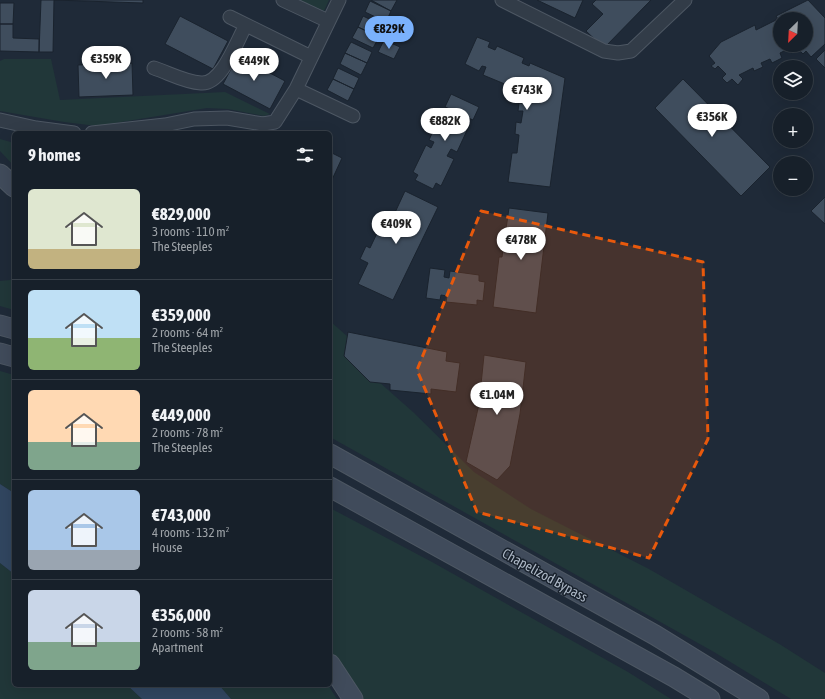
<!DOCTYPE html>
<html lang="en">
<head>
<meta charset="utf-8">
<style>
	body { margin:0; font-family:"Asap Condensed",sans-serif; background:#242d36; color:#f1f3f6; height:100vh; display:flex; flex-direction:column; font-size:15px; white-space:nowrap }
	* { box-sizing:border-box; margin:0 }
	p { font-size:13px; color:#9ea3a8 }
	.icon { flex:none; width:22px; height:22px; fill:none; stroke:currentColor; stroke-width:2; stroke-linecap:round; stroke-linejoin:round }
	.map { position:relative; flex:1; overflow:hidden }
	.side { position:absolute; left:12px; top:131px; width:320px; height:556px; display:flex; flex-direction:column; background:#17202a; border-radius:6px; box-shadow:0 4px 16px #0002,0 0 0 1px #363e47 }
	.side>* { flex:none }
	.needle { width:26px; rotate:204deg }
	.fabs { position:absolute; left:773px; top:12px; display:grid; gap:8px }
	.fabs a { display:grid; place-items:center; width:40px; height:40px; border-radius:50%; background:#17202a; box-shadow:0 4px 16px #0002,0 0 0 1px #363e47; font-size:20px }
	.price { position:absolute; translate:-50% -34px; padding:0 9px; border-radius:14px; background:#fff; color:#222; font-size:13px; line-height:26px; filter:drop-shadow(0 1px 2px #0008) }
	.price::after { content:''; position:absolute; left:50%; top:24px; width:12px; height:9px; margin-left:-6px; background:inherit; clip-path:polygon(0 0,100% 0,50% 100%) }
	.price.on { background:#7ab1fc; color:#111 }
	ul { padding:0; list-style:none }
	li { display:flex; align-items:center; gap:12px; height:100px; padding:0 16px }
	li+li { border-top:1px solid #363e47 }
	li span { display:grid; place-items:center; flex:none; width:112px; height:80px; border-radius:6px; color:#555 }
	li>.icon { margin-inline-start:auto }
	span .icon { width:48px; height:48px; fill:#fffc; stroke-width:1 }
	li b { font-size:17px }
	h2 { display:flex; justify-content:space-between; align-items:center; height:48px; padding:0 16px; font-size:17px }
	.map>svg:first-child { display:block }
	.green { fill:#213739 }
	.water { fill:#314660 }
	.building { fill:#3f4d5d; stroke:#1a232e; fill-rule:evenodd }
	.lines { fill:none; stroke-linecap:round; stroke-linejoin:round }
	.street-casing { stroke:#4d5763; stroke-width:15 }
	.secondary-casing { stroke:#4d5763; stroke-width:21 }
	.street { stroke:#323c48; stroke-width:13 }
	.secondary { stroke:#404b5b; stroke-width:19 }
	.marked { fill:#e8590c; fill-opacity:0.2; stroke:#e8590c; stroke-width:3; stroke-dasharray:8 5; stroke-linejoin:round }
	.labels { text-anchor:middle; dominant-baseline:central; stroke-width:3; stroke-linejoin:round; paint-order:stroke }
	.street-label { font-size:14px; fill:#acb7c5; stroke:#18212c }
</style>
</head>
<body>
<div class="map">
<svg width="825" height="699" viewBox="0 0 825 699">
	<rect width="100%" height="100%" fill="#1f2a38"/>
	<path class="green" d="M299,0H329L324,11Z
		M4,59H51L60,100L225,92L270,114L264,116L228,109L207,108L97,126L64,122L0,111V61Z
		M0,139L14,143V166L0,151Z
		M14,277V310L0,306V281L10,280Z
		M330,321L357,345L370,374L413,412L474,472L531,509L649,569L781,645L825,673V699H791L714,652L330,437Z
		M0,371L14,375V493L0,484Z
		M330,508L432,562L628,672L671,699H361L330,651Z
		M0,563L14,574V685H127L142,699H0Z
		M219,685H328L337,699H231Z"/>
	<path class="water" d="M0,484L14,493V574L0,563Z
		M127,685H219L231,699H142Z"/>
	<path class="building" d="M41,0H54L53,52H39Z
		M54,0H143V3Z
		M371,0H397L391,11Z
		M537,0H583L575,18Z
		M596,0H651L604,48L586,31L603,14L592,4Z
		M808,0L825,18V44L811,57L806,51L803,54L798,49L791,53L788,49L780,53L782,58L772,63L770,59L761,63L763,67L754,71L753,68L739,75L743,79L738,85L732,79L727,83L722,78L726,74L718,66L715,69L711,66L715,63L709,56L721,42L755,25L756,30L778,19L776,16ZM780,19H806V45H780Z
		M370,1L391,11L386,22L365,12Z
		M0,3H14L13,24H0Z
		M180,16L228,41L213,69L165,44Z
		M363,16L384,26L379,37L358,27Z
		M400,16L410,20L404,32L394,27Z
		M0,24H13V38L39,39V52L0,51Z
		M358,27L379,37L373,48L352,38Z
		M477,37L490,42L488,47L495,50L497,46L524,58L522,63L529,66L530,63L565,78L550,187L508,182L512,153H517L519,135L515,134L516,122L521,123L523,111H518L519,103H523L526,88L518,84L519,82L515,80L512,87L483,75L486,67L482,66L479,71L465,64Z
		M384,40L400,47L394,59L378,52Z
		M351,42L372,52L367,63L345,53Z
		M825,50V68L816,59Z
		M345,53L367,63L361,75L340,64Z
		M238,56L285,81L270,109L223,84Z
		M132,63L133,95L79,97L78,65Z
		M338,68L359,78L354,89L333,79Z
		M333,79L354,89L348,101L327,90Z
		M683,79L770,167L741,196L655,108Z
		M451,94L479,107L473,120L466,117L463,123L469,126L457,152L451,149L447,156L454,159L441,186L436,183L433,189L415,180L418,175L413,172L426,145L431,148L434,142L429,140L441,113L447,116L450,109L445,107Z
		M330,152L342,158L330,184Z
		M405,191L438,207L393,300L358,284L368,263L360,259L366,246L370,248L379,229L377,227L383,215L392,219Z
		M825,197V224L811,211Z
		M509,208L548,213L536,313L493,307L499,257H502Z
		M430,268L445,270L444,277L449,278L450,271L479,275V281L485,282L483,301L477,300V305L446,302L447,296L441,295L440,300L426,298Z
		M348,332L447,352L446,361L460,363L456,392L431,389V394L390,390V384L370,382L344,356Z
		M484,355L526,362L520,414L510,466L497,480L466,462L479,404Z"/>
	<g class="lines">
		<defs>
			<path id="street" d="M283,0L328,21
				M502,0L604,51L618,53L631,51L685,0
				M230,17L311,57
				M154,68C169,73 185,82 201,83C222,85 237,40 246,25
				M296,89L353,116
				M0,120L36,128L74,133
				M92,133L165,125L194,119L227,118L263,124L275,122L296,89L339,0"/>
			<path id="secondary" d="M0,174L14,187
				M0,325L14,329
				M0,353L14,357
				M330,454L655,635L759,699
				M330,487L674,677L710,699
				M330,664L353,699"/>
		</defs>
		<use href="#street" class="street-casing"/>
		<use href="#secondary" class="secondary-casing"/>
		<use href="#street" class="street"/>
		<use href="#secondary" class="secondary"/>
	</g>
	<path class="marked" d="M481,211L703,262L708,439L649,558L477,512L417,370Z"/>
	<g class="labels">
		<g class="street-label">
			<text transform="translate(545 575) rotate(29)">Chapelizod Bypass</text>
		</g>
	</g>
</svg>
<div class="fabs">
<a><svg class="needle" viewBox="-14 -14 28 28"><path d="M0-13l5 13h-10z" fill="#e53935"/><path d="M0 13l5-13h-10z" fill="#9ea3a8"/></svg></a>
<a><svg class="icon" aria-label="layers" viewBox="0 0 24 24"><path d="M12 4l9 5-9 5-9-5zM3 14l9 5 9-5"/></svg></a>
<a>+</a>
<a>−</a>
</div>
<b class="price on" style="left:389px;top:50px">€829K</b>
<b class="price" style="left:106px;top:80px">€359K</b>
<b class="price" style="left:254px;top:82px">€449K</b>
<b class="price" style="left:527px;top:111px">€743K</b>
<b class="price" style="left:712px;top:138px">€356K</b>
<b class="price" style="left:445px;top:142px">€882K</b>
<b class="price" style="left:396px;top:245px">€409K</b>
<b class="price" style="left:521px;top:261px">€478K</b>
<b class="price" style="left:497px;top:416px">€1.04M</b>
<section class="side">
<h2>9 homes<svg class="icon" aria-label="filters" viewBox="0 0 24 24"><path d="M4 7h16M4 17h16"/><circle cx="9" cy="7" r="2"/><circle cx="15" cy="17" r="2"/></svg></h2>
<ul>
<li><span style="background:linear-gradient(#dfe7d0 75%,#c2b280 0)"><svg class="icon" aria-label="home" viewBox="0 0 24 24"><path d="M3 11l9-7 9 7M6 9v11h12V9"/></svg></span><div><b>€829,000</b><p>3 rooms · 110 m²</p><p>The Steeples</p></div></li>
<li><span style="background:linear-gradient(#bfe0f5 60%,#8fb573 0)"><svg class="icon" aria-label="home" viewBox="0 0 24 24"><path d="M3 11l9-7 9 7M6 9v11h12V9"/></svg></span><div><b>€359,000</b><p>2 rooms · 64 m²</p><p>The Steeples</p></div></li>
<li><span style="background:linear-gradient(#ffd9b3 65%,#7fa58c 0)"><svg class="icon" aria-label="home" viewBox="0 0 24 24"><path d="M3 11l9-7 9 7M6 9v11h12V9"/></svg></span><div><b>€449,000</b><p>2 rooms · 78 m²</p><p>The Steeples</p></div></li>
<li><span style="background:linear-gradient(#a9c7e8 75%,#9aa5b1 0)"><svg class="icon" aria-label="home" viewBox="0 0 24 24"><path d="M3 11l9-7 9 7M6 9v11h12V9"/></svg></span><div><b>€743,000</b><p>4 rooms · 132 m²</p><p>House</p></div></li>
<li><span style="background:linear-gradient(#c9d6e8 65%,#7fa58c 0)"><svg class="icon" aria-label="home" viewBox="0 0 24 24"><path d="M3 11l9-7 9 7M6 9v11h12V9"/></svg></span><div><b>€356,000</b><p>2 rooms · 58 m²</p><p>Apartment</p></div></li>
</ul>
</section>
</div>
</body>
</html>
